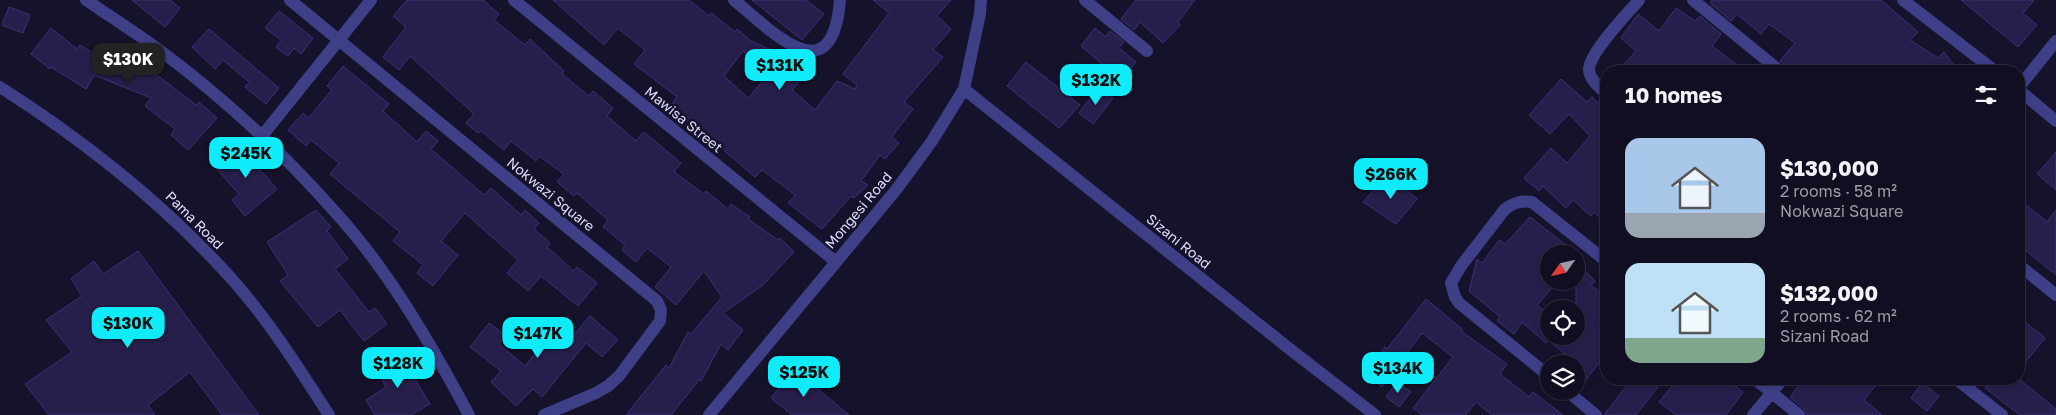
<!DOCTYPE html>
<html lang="en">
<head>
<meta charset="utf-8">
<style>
	body { margin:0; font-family:"Golos Text",sans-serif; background:#1e1c2d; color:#f1f3f6; height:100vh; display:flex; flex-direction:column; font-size:19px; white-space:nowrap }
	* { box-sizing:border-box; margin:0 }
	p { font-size:16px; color:#9c9ca5 }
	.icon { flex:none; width:28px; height:28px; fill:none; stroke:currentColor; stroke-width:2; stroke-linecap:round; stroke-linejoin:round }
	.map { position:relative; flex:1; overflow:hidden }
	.side { position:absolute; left:1600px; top:65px; width:425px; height:320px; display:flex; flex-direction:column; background:#100e20; border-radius:20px; box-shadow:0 2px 8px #0003,0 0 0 1px #302e3e }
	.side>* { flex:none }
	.needle { width:32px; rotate:236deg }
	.controls { position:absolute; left:1540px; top:245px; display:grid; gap:10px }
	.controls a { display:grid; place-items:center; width:45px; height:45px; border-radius:50%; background:#100e20; box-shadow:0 2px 8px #0003,0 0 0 1px #302e3e; font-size:25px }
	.price { position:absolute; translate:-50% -42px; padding:0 11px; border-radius:10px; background:#0febf8; color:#111; font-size:16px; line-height:32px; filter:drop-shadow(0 1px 2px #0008) }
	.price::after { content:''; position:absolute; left:50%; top:30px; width:15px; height:11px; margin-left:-8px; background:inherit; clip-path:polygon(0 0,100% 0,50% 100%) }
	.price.selected { background:#222; color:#fff }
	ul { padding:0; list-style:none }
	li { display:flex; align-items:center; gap:15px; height:125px; padding:0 25px }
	li span { display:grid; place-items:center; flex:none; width:140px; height:100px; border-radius:15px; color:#555 }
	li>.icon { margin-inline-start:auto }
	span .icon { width:60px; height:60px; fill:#fffc; stroke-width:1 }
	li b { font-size:21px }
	h2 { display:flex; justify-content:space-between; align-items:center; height:60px; padding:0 25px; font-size:21px }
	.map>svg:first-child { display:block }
	.building { fill:#261f4b; stroke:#3c3177; fill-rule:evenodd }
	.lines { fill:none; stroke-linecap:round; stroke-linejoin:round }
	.minor { stroke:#3f3f88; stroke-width:12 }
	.tertiary { stroke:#3f3f88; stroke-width:12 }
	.labels { text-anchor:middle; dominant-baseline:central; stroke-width:5; stroke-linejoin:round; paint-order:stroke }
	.street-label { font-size:14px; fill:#dfddfe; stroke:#15122b }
</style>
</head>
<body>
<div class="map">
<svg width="2056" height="415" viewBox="0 0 2056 415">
	<rect width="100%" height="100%" fill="#15122b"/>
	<path class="building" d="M132,0H170L180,8L165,27Z
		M407,0H483L499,14L494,20L525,45L530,39L564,71L562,74L589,96L593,91L613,108L607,116L636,141L644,132L681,163L674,172L704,194L706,191L728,209L731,204L750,217L748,219L778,240L780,238L794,252L763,285L723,313L743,330L728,350L721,344L701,381L699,380L671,415H626L666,365L669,368L688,332L691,334L722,297L704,271L676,305L655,287L671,267L647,248L636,262L622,250L625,245L603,227L608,220L577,193L574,196L557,182L564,174L539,156L536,161L511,141L504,150L481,131L478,133L466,123L474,114L410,56L399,70L383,57L406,27L393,16Z
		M553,0H689L709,16L711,13L735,32L737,29L751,41L785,56L805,75L792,90L815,110L837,81L855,89L857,85L843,74L889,13L873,0H951L937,16L951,29L933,50L943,57L904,102L913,109L892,137L899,143L885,159L880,155L861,181L868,185L854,198L851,196L822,229L788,203L795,195L762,170L755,177L705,134L669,108L677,97L634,64L645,50L618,28L604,45ZM743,51L769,74L748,98L724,76Z
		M752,0H806L824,14L802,40Z
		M1136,0H1195L1178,22L1180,25L1163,43L1140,22L1134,30L1121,19Z
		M1712,0H1881L1918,32L1910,40L1938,58L1944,52L1958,71H1788L1785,65L1780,61L1795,43L1769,24L1761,34L1737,14L1731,21L1710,3Z
		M1961,0H2034L2023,13L2037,25L2018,47Z
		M9,7L30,15L23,33L2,25Z
		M1676,8L1695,21L1700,16L1721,34L1712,46L1745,71H1618L1636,51L1621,38L1638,14L1659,31Z
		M279,11L313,38L301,54L294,48L288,56L276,47L281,40L265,28Z
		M51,28L77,49L80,45L115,67L127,52L196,105L199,102L217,118L188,150L171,135L175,129L145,106L151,98L94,75L86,89L51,67L50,69L31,54Z
		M1095,28L1106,37L1110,31L1124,42L1119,48L1136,62L1121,80L1081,46Z
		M209,29L279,88L266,104L245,87L249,82L223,60L215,69L192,47Z
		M1026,62L1080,105L1059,128L1007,86Z
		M343,66L389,104L383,111L417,142L426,131L438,141L431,149L484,195L491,188L521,215L525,210L539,223L534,229L550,243L547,247L574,271L577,267L597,283L578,306L541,276L528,291L507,273L518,260L465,213L441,241L458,255L433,286L417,273L423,265L393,241L400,232L330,174L339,163L311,140L306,146L288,130L303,113L308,118L332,90L327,86Z
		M1561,79L1587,102L1592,97L1606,110V223L1594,212L1591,216L1573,200L1566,208L1543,186L1539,191L1524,178L1551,148L1567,163L1590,136L1569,114L1550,134L1529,115Z
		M1099,87L1113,98L1093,124L1079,113Z
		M242,143L257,160L254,163L277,189L245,216L232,200L239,194L215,167Z
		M2056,152V190L2037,174Z
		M1388,174L1417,199L1396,224L1363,202Z
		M2025,204L2047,222L2056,210V275L2019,245V212Z
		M316,210L331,227L327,231L348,259L335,269L369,312L375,308L387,324L364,341L340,310L318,327L280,281L288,275L267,242Z
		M1530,217L1580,256L1576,261V254H1549V281H1558L1537,305L1549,315V336H1574L1576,338V262L1595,281L1591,285L1606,297V354L1578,390L1576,388V363L1548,340L1546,343L1522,322L1514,334L1497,321L1500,317L1469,291L1477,259L1482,263L1499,240L1505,244Z
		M138,251L259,415H222L190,372L148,405L155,415H49L25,384L72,352L46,320L82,296L71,279L94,261L103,274Z
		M1426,299L1462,329L1461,331L1507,364L1500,374L1529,397L1533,392L1563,415H1492L1476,402L1466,415H1422L1413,408L1453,357L1422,333L1382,387L1365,374L1385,347L1387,349Z
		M590,316L618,340L602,357L586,343L542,397L533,389L516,406L491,382L501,371L470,347L489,323L505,335L499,344L525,366L549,336L563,347Z
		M2019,317L2045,338L2019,370Z
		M403,350L414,369L410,371L430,404L411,415H375L366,400L386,387L374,366Z
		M794,369L849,415H792L771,398Z
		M1632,379H1647L1658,387L1636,415H1604Z
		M1678,379H1726L1743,392L1726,415H1676L1659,402Z
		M1804,379H1881L1864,400L1882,415H1807L1804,409L1790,397Z
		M1992,379H2019L2056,409V415H2020L1985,388Z
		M1397,382L1411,392L1399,407L1386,397Z
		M1922,383L1939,396L1927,411L1911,398Z"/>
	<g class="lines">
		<path class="minor" d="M86,0C110,16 135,32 158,49C223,97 283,153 336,213C389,271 432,346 469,415
			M290,0L657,301L661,310L660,321L619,376L608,386L596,393L544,415
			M514,0L835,261
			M734,0C773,32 832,96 840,0
			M1085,0L1147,51
			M1693,0L1780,71
			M1903,0L1995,71
			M2019,87L2056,41
			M964,89L1291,350L1375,415
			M2019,90L2056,121
			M1606,93C1599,87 1589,79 1589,69C1590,52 1627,14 1639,0
			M262,136L371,0
			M2019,265L2056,295
			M1549,376L1459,303L1455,297L1451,283L1461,266L1505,209C1514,203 1521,200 1532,202L1606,261
			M1755,379L1799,415
			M1956,379L2002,415
			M1567,391L1596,415
			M709,415L896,190L932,141L964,89L980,14L981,0
			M1753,415L1783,379"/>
		<path class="tertiary" d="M0,87C83,140 163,203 230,277C268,319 298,367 329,415"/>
	</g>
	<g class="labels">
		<g class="street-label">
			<text transform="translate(684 119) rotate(39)">Mawisa Street</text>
			<text transform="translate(551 194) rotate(39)">Nokwazi Square</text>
			<text transform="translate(858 210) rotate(-50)">Mongesi Road</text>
			<text transform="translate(195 220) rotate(45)">Pama Road</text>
			<text transform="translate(1179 241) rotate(39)">Sizani Road</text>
		</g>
	</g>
</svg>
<div class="controls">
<a><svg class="needle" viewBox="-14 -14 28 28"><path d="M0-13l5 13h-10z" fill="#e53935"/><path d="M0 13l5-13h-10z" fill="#9c9ca5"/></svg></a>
<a><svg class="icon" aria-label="locate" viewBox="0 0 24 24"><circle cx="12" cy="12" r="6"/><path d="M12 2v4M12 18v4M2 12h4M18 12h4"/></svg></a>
<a><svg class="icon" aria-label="layers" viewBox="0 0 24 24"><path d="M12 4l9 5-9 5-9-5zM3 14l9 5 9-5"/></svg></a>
</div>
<b class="price selected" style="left:128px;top:85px">$130K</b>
<b class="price" style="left:780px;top:91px">$131K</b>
<b class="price" style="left:1096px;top:106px">$132K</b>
<b class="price" style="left:246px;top:179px">$245K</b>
<b class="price" style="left:1391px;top:200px">$266K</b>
<b class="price" style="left:128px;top:349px">$130K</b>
<b class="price" style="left:538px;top:359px">$147K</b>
<b class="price" style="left:398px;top:389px">$128K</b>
<b class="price" style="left:1398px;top:394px">$134K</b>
<b class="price" style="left:804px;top:398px">$125K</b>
<section class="side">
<h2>10 homes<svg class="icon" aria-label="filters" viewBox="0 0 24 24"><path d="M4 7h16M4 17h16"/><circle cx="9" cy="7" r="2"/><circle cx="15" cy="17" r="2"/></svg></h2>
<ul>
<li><span style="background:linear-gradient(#a9c7e8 75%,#9aa5b1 0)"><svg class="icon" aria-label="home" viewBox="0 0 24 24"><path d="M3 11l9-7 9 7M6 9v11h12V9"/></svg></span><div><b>$130,000</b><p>2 rooms · 58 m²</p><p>Nokwazi Square</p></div></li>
<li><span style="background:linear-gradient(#bfe0f5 75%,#7fa58c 0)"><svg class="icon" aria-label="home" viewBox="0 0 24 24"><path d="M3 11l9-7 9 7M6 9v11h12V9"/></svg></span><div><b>$132,000</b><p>2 rooms · 62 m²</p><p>Sizani Road</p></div></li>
</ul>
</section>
</div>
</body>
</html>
